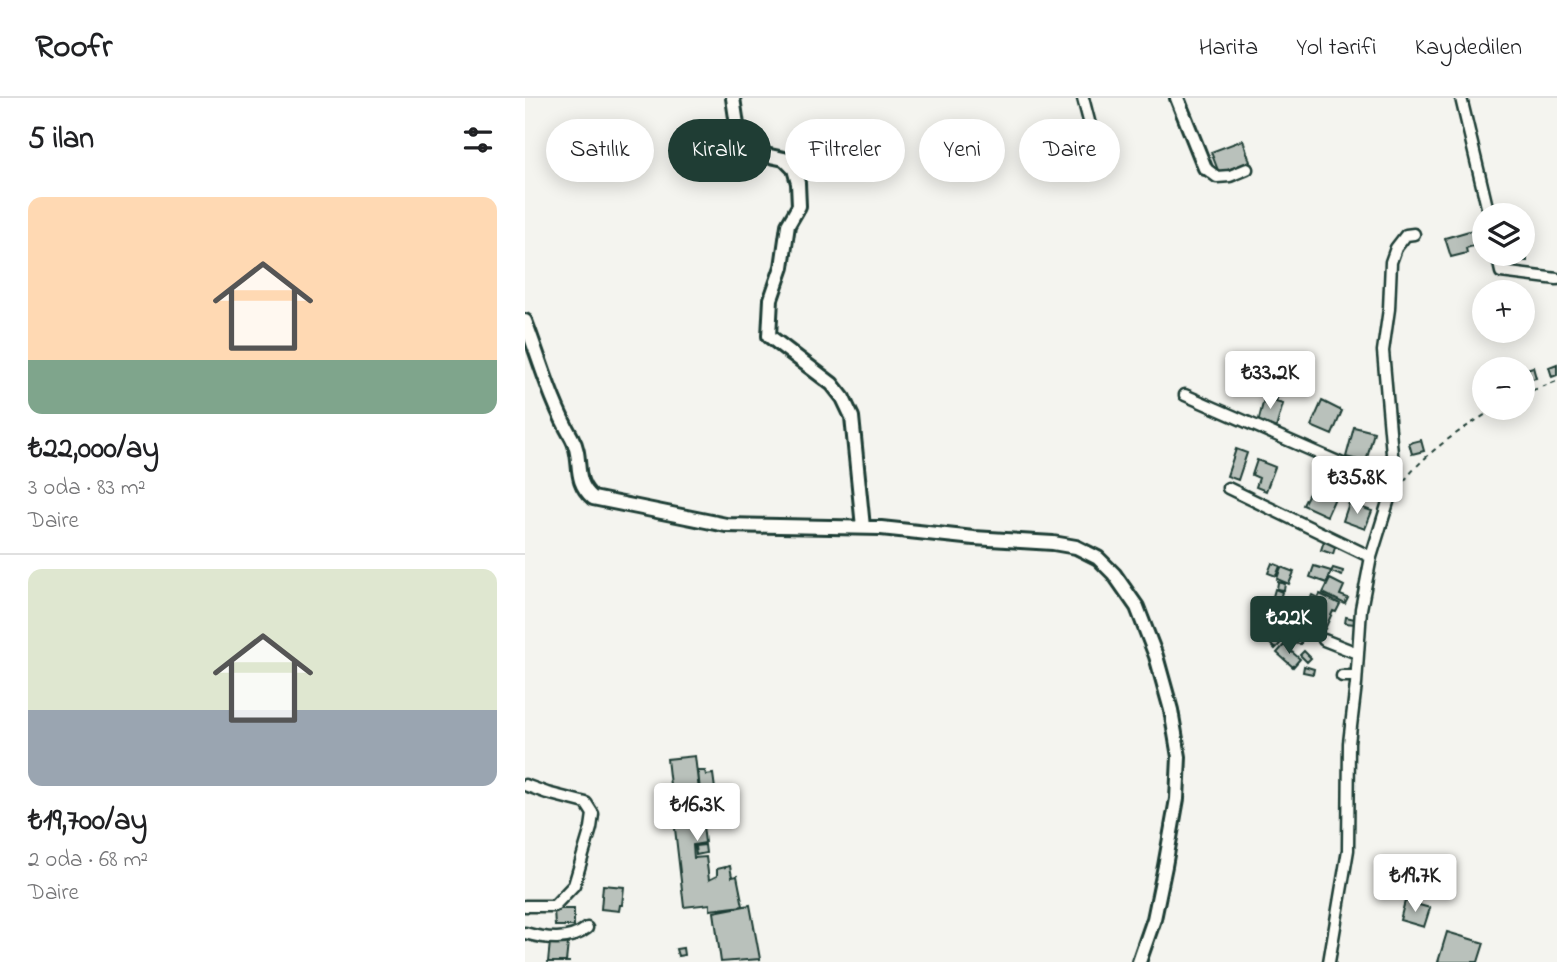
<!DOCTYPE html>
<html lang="tr">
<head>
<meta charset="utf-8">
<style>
	body { margin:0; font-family:"Indie Flower",sans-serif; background:#f2f2f2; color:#202124; height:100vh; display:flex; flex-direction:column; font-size:26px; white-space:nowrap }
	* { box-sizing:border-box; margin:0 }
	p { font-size:23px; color:#757577 }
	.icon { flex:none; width:38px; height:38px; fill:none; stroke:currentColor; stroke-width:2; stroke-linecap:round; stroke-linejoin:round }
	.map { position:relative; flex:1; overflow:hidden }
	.details { display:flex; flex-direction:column; background:#fff; width:525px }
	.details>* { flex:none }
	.banner { position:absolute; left:21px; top:21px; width:665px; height:63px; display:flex; gap:14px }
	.controls { position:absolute; left:947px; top:105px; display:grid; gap:14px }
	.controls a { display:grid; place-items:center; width:63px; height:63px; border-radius:50%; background:#fff; box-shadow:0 4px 18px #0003; font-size:35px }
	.price { position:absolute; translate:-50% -60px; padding:0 16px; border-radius:7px; background:#fff; color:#222; font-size:23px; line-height:46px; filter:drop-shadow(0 2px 4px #0008) }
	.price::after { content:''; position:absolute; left:50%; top:42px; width:21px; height:16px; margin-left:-10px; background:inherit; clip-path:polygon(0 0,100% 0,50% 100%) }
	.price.selected { background:#1f3d34; color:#fff }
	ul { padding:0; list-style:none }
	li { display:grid; align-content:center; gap:14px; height:371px; padding:0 28px }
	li+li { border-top:2px solid #e0e0e0 }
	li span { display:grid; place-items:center; height:217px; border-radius:14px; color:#555 }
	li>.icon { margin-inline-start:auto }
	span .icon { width:126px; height:126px; fill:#fffc; stroke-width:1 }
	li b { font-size:30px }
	h2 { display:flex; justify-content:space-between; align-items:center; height:84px; padding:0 28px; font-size:30px }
	.tag { padding:0 24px; border-radius:32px; background:#fff; box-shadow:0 4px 18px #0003; font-size:24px; line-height:63px }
	.tag.selected { background:#1f3d34; color:#fff }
	header { display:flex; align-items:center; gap:42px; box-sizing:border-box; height:98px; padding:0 35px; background:#fff; border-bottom:2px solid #e0e0e0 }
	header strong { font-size:33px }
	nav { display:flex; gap:38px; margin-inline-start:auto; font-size:24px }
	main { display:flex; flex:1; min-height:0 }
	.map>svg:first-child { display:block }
	.building { fill:#b9c1bb; stroke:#1f3d34; stroke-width:2 }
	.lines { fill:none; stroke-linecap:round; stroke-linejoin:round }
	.minor-casing { stroke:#1f3d34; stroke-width:15 }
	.tertiary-casing { stroke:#1f3d34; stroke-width:18 }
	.path { stroke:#1f3d34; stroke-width:2; stroke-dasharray:5 5; stroke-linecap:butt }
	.minor { stroke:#fdfcf7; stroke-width:10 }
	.tertiary { stroke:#fdfcf7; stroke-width:12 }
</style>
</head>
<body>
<header>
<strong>Roofr</strong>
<nav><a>Harita</a><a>Yol tarifi</a><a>Kaydedilen</a></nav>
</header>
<main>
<section class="details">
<h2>5 ilan<svg class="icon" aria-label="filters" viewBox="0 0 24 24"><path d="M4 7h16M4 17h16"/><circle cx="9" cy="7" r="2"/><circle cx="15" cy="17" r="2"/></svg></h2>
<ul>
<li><span style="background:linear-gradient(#ffd9b3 75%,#7fa58c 0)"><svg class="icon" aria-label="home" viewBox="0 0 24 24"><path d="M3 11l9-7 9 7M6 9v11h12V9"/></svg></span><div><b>₺22,000/ay</b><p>3 oda · 83 m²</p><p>Daire</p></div></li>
<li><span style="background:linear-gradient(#dfe7d0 65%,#9aa5b1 0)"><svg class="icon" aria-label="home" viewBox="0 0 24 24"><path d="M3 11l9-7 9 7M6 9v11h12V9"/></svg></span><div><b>₺19,700/ay</b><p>2 oda · 68 m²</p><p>Daire</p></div></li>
</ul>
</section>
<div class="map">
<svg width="1032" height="864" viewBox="0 0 1032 864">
	<rect width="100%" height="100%" fill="#f4f4ef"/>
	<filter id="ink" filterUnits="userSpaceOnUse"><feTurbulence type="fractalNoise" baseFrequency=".0143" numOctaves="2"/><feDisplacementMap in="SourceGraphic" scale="14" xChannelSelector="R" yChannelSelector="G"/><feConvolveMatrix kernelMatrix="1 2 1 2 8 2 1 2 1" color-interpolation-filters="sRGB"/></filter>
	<g filter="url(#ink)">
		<path class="building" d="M718,42L725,64L694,75L686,54Z
			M951,131L955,146L941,150L942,155L926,159L920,140Z
			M998,145H1002V163H987V156H998Z
			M1032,266V277L1027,279L1024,269Z
			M1008,269L1011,280L998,283V272Z
			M741,293L753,297L751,304L758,306L751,330L733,325Z
			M797,303L817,313L807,337L786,328Z
			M829,329L849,334L841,364L821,359Z
			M896,342L899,353L887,356L884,345Z
			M711,351L722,355L713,382L702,378Z
			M732,362L750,369L741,393L731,389L734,380L727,377Z
			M787,389L810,400L802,418L778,407Z
			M824,405L847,413L840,431L818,423Z
			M800,440L812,443L808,456L796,452Z
			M747,465L755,468L751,478L743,475Z
			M789,468L806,473L802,485L785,479Z
			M756,469L769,474L764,486L752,481Z
			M808,470L818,473L817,478L806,474Z
			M805,481L819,488L815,497L823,500L820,506L798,495Z
			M753,484L760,486L759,492L752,491Z
			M750,491L757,494L751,515L744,513Z
			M795,496L815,506L811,514L808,513L800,531L777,520L787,497L793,500Z
			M747,518L776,524L775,530L746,524Z
			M821,519L830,521V526L820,525Z
			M741,531L755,546L750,551L736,536Z
			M761,533L777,534L776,546L761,545Z
			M759,547L775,561L768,569L752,555Z
			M779,553L786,560L782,564L775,557Z
			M779,568L789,571L788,576L778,574Z
			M170,658L180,745L168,747L169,760L181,759L184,782L192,778V771L205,768L207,779L212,778L218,808L185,812V806L159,809L142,661Z
			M173,673H180L181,677L188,676L190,691L175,693Z
			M180,747L181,755L171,757L170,748Z
			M78,787L99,789L97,807H95L94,813L76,811Z
			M880,803L905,810L899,829L875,822Z
			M225,807L235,861L196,864L189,814Z
			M29,811H49V828H30Z
			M922,834L959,845L953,864H913Z
			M25,844L43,845L41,864H45H23Z
			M158,850L159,857L153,858L151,851Z"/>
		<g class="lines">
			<defs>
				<path id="minor" d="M558,0L572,54
					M936,0L964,117
					M680,70L692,79L705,78L722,71
					M972,156L976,174L1032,181
					M660,297L868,388
					M703,390L846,459
					M799,542L832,555
					M817,578H831
					M0,687L22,695L61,705L68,716L66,730L49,787L29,808H0
					M0,835C21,841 44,844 62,830
					M804,864L823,752L824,645L831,586L836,511L846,459L868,388V367L858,253L864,211L866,164L871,150L881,137L889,136"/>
				<path id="tertiary" d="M208,0L214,40L236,56L259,61L269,71L273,85L274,108L263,127L257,169L246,201L244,238L307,286L318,300L327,319L338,429
					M652,0L680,70
					M0,223C15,262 26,304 47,340C59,361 46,381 68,400L201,427L356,430L449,440L528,445L551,449L573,460L589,476L612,509L631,558L646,612L654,659L652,701L640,768L629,821L614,864"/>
			</defs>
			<use href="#minor" class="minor-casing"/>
			<use href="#tertiary" class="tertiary-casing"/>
			<path class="path" d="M998,296L1032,283
				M879,383C904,351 937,331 971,310"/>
			<use href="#minor" class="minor"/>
			<use href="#tertiary" class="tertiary"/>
		</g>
	</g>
</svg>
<div class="controls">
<a><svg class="icon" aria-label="layers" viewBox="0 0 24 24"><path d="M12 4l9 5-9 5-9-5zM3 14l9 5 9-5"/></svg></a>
<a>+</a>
<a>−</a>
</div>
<b class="price" style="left:745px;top:313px">₺33.2K</b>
<b class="price" style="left:832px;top:418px">₺35.8K</b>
<b class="price selected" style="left:764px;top:558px">₺22K</b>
<b class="price" style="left:172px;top:745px">₺16.3K</b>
<b class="price" style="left:890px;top:816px">₺19.7K</b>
<div class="banner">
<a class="tag">Satılık</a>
<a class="tag selected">Kiralık</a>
<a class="tag">Filtreler</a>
<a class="tag">Yeni</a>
<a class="tag">Daire</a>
</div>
</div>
</main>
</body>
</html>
